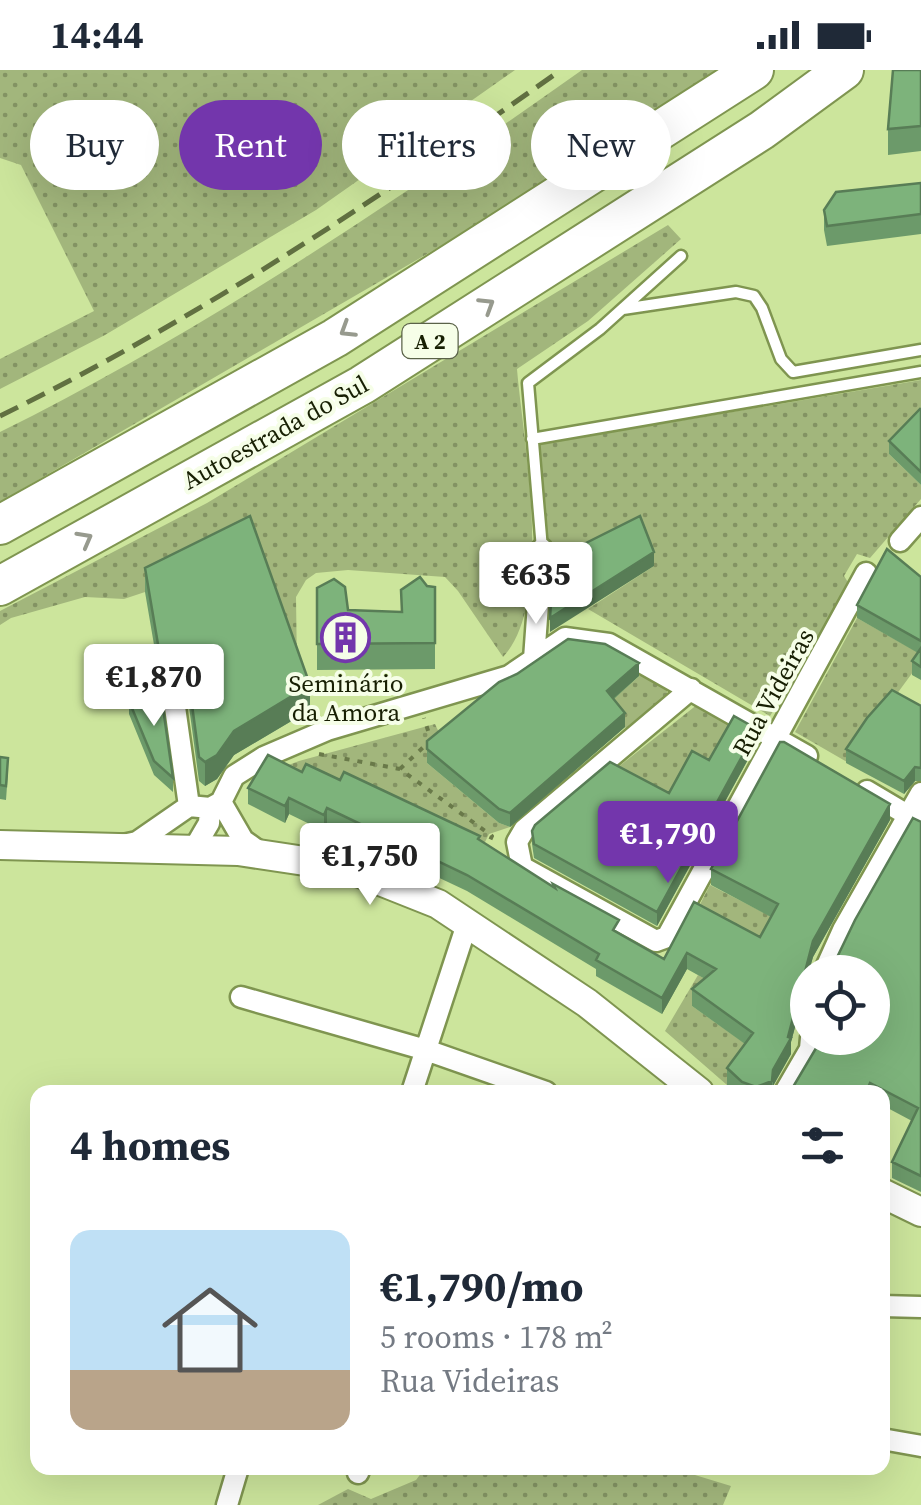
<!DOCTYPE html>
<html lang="en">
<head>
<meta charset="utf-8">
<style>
	body { margin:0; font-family:"Source Serif 4",serif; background:#f2f2f3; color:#1f2937; height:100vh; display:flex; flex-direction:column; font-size:38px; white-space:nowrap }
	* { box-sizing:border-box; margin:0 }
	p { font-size:32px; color:#747a83 }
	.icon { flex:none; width:55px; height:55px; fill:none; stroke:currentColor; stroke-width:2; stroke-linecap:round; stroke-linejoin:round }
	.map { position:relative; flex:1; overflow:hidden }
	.panel { position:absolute; left:30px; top:1015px; width:860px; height:390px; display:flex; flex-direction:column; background:#fff; border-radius:20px; box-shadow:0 10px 40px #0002 }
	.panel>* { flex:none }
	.top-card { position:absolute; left:30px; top:30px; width:862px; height:90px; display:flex; gap:20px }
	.fabs { position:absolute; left:790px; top:885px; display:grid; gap:20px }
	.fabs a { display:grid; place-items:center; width:100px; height:100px; border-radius:50%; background:#fff; box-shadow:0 10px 40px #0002; font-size:50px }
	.price { position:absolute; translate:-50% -85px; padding:0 22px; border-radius:10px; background:#fff; color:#222; font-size:32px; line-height:65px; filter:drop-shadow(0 2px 5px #0008) }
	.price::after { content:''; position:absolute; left:50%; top:60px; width:30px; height:22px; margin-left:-15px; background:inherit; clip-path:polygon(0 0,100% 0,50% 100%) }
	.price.active { background:#7336ac; color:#fff }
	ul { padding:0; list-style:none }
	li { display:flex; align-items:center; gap:30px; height:250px; padding:0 40px }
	li span { display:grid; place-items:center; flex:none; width:280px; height:200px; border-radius:20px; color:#555 }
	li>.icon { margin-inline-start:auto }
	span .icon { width:120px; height:120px; fill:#fffc; stroke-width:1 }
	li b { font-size:42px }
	h2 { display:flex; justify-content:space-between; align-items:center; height:120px; padding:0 40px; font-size:42px }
	.tag { padding:0 35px; border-radius:45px; background:#fff; box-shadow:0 10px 40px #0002; font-size:35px; line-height:90px }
	.tag.active { background:#7336ac; color:#fff }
	.status { display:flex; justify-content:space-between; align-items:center; height:70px; padding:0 50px; background:#fff; direction:ltr }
	.status svg { height:28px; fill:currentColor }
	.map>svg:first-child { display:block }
	.grass { fill:url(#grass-dots) }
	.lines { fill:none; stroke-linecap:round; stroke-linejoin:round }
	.service-casing { stroke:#7f9550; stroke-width:15 }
	.minor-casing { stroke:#7f9550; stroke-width:25 }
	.secondary-casing { stroke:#7f9550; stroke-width:32 }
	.motorway-casing { stroke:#7f9550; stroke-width:42 }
	.path { stroke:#697949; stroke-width:4; stroke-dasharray:5 8; stroke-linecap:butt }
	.service { stroke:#fff; stroke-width:10 }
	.minor { stroke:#fff; stroke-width:20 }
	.secondary { stroke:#fff; stroke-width:28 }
	.motorway { stroke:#fff; stroke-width:38 }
	.rail { stroke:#617041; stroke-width:5; stroke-dasharray:20 10; stroke-linecap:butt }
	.wall { fill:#6c9a6a }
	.shaded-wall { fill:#587d56 }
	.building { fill:#7db37b; stroke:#587d56; stroke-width:2.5 }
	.oneway { stroke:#979a8e }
	.labels { text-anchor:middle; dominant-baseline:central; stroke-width:8; stroke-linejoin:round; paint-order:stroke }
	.shield { fill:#f6fee8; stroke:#5a6248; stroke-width:2.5 }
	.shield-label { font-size:22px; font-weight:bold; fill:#171f03 }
	.street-label { font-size:25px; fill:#171f03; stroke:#f6fee8 }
	.poi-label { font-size:25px; fill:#171f03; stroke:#f6fee8 }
</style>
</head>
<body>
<div class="status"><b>14:44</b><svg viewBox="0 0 49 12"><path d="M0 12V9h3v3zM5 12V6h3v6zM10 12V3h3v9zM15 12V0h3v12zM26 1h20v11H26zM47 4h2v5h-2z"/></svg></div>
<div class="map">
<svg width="921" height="1435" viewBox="0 0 921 1435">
	<defs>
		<pattern id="grass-dots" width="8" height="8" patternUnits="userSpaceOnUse" patternTransform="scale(2.5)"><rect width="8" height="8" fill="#a2b67c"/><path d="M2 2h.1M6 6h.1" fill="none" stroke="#839363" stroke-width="1.8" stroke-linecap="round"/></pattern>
	</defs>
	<rect width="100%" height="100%" fill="#cce59c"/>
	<path class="grass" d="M0,0H515L316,140L105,265L0,319V289L94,241L21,95L0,88Z
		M582,0H718L489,148L0,432V362C203,261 397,131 582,0Z
		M668,155L681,169L588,251L517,299C523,372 555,531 503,587L458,521L445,507L348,500L316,503L306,510L296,527L297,599L249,470L145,522L124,529L85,527L11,548L0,555V541L207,433Z
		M921,310V353L889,384L921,415V429L870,488L857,484L844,506L851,517L770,646L588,539L654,496L640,460L542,508L537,375Z
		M857,548L921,584V591L847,692L795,662Z
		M643,603L666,615L668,628L629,662L607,634Z
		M698,634L737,654L709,703L668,737L608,705Z
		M435,654L443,671L427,693L499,753L510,757L489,764L480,782L270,702L299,691Z
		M710,815L778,850L759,883L693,848Z
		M698,905L716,915L692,936L753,979L727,1015L665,961Z
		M425,1398H672L731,1416L723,1435H318L348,1419L371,1429L416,1410Z"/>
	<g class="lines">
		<defs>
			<path id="service" d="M623,239L736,222L754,226L762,238L781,289L793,302L921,280
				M532,369L921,302
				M542,479L528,313L600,259L681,186"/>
			<path id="minor" d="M900,471L921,447
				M534,589L542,479
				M172,616L189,736L210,738L221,732L234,706L264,687L327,660L509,606L565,568L609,574L807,686
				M691,619L524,760L517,772L522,797L656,871L667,867L866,503
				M867,721L921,753
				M221,732L243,770L261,783
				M123,775L137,772L189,736
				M186,779L195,777L209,753L210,738
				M824,902L843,860L921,723
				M241,927L426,980L546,1022
				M412,1022L467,854
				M785,1022L810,979L811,968
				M882,1236L921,1237
				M882,1369L921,1376
				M358,1403L360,1398
				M227,1435L238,1398"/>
			<path id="secondary" d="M0,775L238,781L318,793L360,803L438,834L587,933L699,1022
				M882,1123L921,1142"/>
			<path id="motorway" d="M0,455L335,268L754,0
				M0,516L362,315L762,60L844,0"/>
		</defs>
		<use href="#service" class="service-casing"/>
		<use href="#minor" class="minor-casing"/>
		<use href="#secondary" class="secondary-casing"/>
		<use href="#motorway" class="motorway-casing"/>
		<path class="path" d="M319,684L400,699L492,766L486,779
			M400,699L431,670L424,648"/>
		<use href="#service" class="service"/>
		<use href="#minor" class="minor"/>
		<use href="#secondary" class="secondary"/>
		<use href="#motorway" class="motorway"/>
		<path class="rail" d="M0,346C198,249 381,127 561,0"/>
	</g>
	<path class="wall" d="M921,0V81L888,85V59Z
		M921,113V164L827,176L824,160V140Z
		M921,340V415L889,384V371Z
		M145,498L310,640L234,685L217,709L205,716L199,711L186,614L176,603L164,605L160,610L145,522Z
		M921,507V610L912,605V591L918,583L857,548V535Z
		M427,516L435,517V599L317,600V518L348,540L401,542Z
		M517,604L639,606L614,629L625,657L510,757L499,753L427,693V671Z
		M129,631L173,708V722L154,705L129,644Z
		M921,636V711H915L904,724L846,693V679Z
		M757,673L657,856L534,788L532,774V761L669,723L709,690Z
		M0,687L8,702L6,730L0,729Z
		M302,702L340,710L480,770L553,817V814L619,863L664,889L760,867L771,847L711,815V799L890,750L813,887L808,902V909L791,972V984L773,1016V1022H736L727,1015V998L745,974L692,936V919L705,909L687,899L662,944L596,906V899L467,821L327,755L324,761L289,744L285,753L248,734V718Z
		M921,752V1122L892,1108V1092L912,1051L882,1035V1022H790L822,968Z"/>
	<path class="shaded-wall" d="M654,482V496L550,562V548Z
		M164,581V605L160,610V586Z
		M639,593V606L607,634V621Z
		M310,615V640L234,685L217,709L205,716V692L234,661Z
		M625,643V657L510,757V743Z
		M757,659V673L657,856V842Z
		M915,697V711L904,724V711Z
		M289,728V744L285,753V736Z
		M890,734V750L813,887L809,902H808V909L791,972V984L773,1016V1000L813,871Z
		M327,738V755L324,761V745Z
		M687,883V899L662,944V928Z
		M772,1011V1022H756V1017Z"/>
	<path class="building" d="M893,0H921V56L888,59Z
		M921,113V144L827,156L824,140L836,122Z
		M920,339L921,340V402L889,371Z
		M250,446L310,615L234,661L217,685L205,692L199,687L186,590L176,579L164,581L160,586L145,498Z
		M640,446L654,482L550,548L554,489Z
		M887,479L921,507V571L857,535Z
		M420,507L427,516L435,517V573L317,574V518L334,509L345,517L348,540L402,542L401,520Z
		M568,569L605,574L639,593L607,621L625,643L510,743L499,739L427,679V671L499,612L517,604Z
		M921,578V597L912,591Z
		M892,620L921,636V698L915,697L904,711L846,679L867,648Z
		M161,624L173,708L154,691L129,631Z
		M734,646L757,659L657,842L534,774L532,761L535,755L610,692L669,723L692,681L709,690Z
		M780,672H784L890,734L813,871L788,967L791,968L773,1000L772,1011L756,1017L742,1012L727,998L753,963L692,919L716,899L687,883L662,928L596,890L599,884L467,805L327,738L324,745L289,728L285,736L248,718L268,685L302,702L306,694L340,710L344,702L480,766L478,769L555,818L553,814L619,850L613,860L664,889L694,832L760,867L778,834L711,799Z
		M0,687L8,688L6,716L0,715Z
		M913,748L921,752V1106L892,1092L918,1038L870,1013L866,1022H790L822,968H872V902H830L855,850Z"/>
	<defs><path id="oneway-chevron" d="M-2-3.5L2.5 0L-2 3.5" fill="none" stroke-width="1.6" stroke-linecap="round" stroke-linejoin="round" transform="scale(2.5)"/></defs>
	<g class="oneway">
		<use href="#oneway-chevron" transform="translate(487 235) rotate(-32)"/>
		<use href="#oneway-chevron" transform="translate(347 260) rotate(148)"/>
		<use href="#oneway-chevron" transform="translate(85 469) rotate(-29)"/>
	</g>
	<defs>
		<symbol id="building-ring" viewBox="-11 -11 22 22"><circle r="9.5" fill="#f6fee8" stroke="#7336ac" stroke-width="1.5"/><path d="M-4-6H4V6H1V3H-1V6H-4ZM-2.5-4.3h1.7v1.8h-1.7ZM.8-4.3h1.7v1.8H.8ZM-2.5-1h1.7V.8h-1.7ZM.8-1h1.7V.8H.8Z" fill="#7336ac"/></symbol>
	</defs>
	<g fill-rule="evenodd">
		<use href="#building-ring" x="318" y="540" width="55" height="55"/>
	</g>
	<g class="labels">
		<rect class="shield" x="402.5" y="254" width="55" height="34" rx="8"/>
		<g class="shield-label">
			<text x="430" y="271">A 2</text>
		</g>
		<g class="street-label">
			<text transform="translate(275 362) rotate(-29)">Autoestrada do Sul</text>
			<text transform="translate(773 622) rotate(-61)">Rua Videiras</text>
		</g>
		<g class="poi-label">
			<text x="346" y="613">Seminário<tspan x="346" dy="29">da Amora</tspan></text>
		</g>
	</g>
</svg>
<div class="fabs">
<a><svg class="icon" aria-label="locate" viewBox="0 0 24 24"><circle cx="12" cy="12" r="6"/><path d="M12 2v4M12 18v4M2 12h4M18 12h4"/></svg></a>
</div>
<b class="price" style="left:536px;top:557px">€635</b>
<b class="price" style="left:154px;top:659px">€1,870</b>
<b class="price active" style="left:668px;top:816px">€1,790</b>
<b class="price" style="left:370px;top:838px">€1,750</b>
<div class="top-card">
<a class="tag">Buy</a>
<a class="tag active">Rent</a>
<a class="tag">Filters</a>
<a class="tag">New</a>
</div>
<section class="panel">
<h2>4 homes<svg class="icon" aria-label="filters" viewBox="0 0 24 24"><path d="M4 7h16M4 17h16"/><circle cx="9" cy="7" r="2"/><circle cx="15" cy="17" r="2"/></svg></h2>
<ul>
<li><span style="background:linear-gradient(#bfe0f5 70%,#b9a48a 0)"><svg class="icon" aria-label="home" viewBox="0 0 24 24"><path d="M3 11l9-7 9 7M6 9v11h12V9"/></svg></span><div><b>€1,790/mo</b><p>5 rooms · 178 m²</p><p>Rua Videiras</p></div></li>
</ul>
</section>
</div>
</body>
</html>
